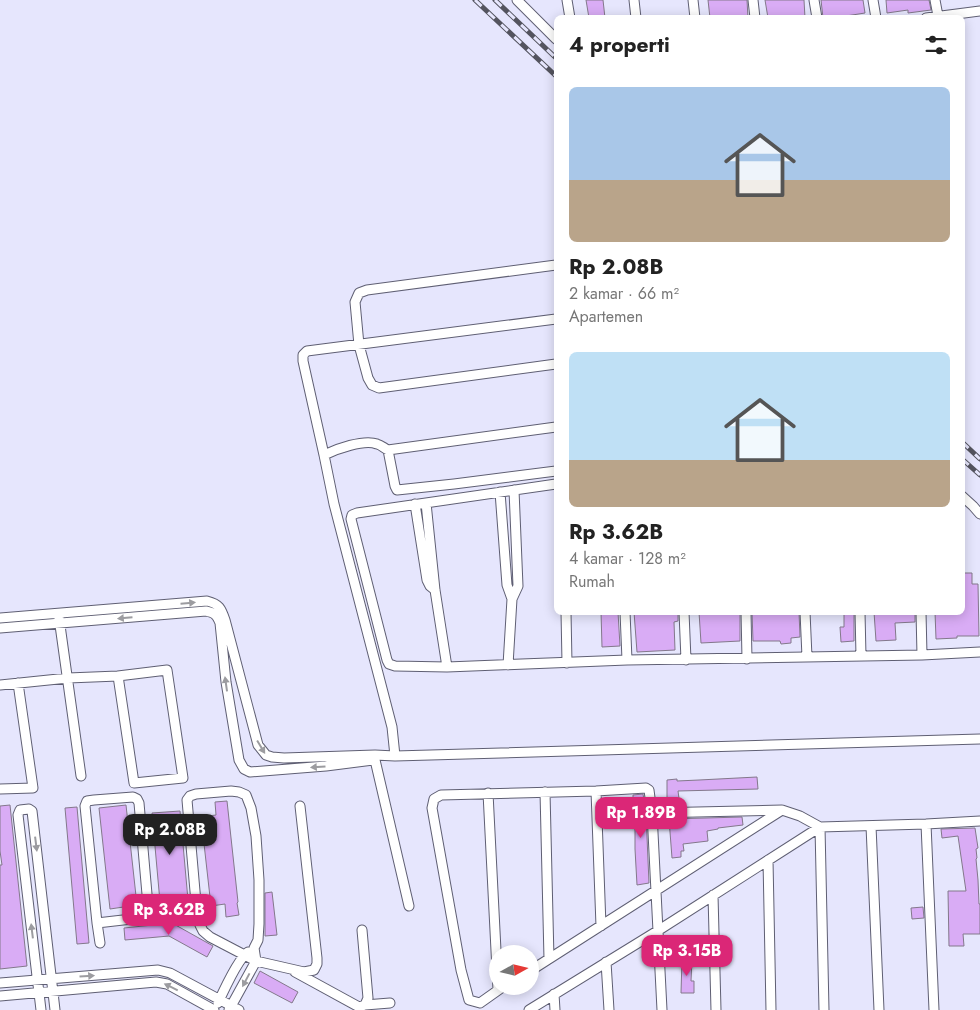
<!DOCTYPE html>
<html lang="id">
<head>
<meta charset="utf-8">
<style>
	body { margin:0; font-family:Jost,sans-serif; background:#f2f2f2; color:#222; height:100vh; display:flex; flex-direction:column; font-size:19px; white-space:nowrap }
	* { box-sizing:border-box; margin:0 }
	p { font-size:16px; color:#767676 }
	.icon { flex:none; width:28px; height:28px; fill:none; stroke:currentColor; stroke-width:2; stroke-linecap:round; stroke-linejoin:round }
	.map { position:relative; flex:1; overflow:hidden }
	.sheet { position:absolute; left:554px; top:15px; width:411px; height:600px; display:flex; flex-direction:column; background:#fff; border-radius:8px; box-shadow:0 2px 12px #0003 }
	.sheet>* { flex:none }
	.needle { width:32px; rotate:82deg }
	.tools { position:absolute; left:489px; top:945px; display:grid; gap:10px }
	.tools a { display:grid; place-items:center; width:50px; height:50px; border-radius:50%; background:#fff; box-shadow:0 2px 12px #0003; font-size:25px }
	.price { position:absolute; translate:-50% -42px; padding:0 11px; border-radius:10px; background:#db2777; color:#fff; font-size:16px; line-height:32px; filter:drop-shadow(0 1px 2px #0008) }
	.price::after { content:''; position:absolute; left:50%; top:30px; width:15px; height:11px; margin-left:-8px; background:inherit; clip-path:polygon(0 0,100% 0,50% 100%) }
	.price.active { background:#222; color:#fff }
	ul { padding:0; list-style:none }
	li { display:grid; align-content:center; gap:10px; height:265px; padding:0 15px }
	li span { display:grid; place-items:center; height:155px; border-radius:8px; color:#555 }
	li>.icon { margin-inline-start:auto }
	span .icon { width:90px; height:90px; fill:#fffc; stroke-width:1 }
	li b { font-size:21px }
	h2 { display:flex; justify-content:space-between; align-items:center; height:60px; padding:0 15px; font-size:21px }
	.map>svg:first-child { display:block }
	.building { fill:#d9acf5; stroke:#83788b }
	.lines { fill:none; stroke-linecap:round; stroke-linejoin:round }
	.street-casing { stroke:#5f5f73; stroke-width:11 }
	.street { stroke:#fff; stroke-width:9 }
	.rail-casing { stroke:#54545f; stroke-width:5 }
	.rail { stroke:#e6e6fd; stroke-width:3; stroke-dasharray:9; stroke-linecap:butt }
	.oneway { fill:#9c9ca0 }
</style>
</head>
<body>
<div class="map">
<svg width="980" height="1010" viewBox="0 0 980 1010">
	<rect width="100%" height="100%" fill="#e6e6fd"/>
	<path class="building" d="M586,0H603L605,18H589Z
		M708,0H747L748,18H710Z
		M765,0H804L805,18H768Z
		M821,0H863L865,13L846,16V18H823Z
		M886,0H929L931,10L908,13V10L887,13Z
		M962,573H972V584H978L979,636H957V638L936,639L935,612H962Z
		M601,612H618L620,646L602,647Z
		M634,612H678V621L674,622L675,650L637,652Z
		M699,612H740V641L701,643Z
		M752,612H799L800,637L791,638V643L781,644L780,641H753Z
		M844,612H854V641L841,642L840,627H844Z
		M874,612H915V622L895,623L896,640L876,641Z
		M757,777L758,789L678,791L680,806H667V780L677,779V781L699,780Z
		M643,794L646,814L649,883L637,885L635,849V825H633V814H630L631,804H633V795Z
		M227,801L238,902L237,903L239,915L226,917L225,904L211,906L201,817L216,815L215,802Z
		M10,805L27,966L0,969V865H2L0,851V806Z
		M126,805L137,905L110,909L99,808Z
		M77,807L89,943L77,944L65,808Z
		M180,811L188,900L160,902L152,813Z
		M742,817L743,825L718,828V829L707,831L708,841L683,844L684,851H681V857L672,858L669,819Z
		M975,828L978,848L976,849L977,858L976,859L978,880L979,904H980V934H963L964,946H949L948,891H966L958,836L942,838L941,829Z
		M272,892L277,935L265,936V893Z
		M923,907L924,918L912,919L911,908Z
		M172,923L213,946L207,957L169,936L125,940L124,928Z
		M682,959L692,960L691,981H694V993H681Z
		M260,971L298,992L292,1003L254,983Z"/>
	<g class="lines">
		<defs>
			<path id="street" d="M517,0L556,39
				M567,0L570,18
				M634,0L636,18
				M693,0L695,18
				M753,0L755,18
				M814,0L817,18
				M873,0L876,18
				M935,0L938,16
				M926,18L980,11
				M556,265L367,290L359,293L355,302L359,345L368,378L372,385L379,388L556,364
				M388,450L395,486L397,490L454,484L556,471
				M324,455L303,361V355L307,351L556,319
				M556,484L357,513L352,515L351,519L387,660L389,664L395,666L447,667L627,660L922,655L980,652
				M500,492L507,585L512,599
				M962,496L973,506L980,514
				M426,503L435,590L447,667
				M415,504L427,580L430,586L435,590
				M566,612L567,663
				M625,612L627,660
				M684,612L686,660
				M746,612L747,659
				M805,612L807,657
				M860,612L861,656
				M921,612L922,655
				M0,618L207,601C219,604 221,608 225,620L258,745L266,755L272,757L284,758L375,755L395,756L392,727L334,504L324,455C336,449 364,439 377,444C381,445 384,448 388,450L556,427
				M59,618L81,776
				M0,628L206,611C215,613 217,615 220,623L226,682L239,760L244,769L250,772L326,766L373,760
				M508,665L512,599L518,586L514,490
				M0,685L68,678L118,676L167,670L183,778L134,783L118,676
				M395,756L980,739
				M375,760L409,906
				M0,789L33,788L18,683
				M596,791L601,926
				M545,792L549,959
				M488,793L498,990
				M652,813C655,879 659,944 662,1010
				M926,824L934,1010
				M871,826L879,1010
				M768,860L771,1010
				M713,895L716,1010
				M197,914L187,800L190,796L196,794L231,791L239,792L246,795L251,808L256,836L259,880V924L258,940L254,948L256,961L229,1010
				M149,917L139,803L137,799L133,797L94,800L87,801L85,806L97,923L149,917L197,914L200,925L203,931L210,937L256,961L304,972L314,970L317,964V958L300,806
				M97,923L100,943
				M362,930L368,998L365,1005
				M606,962L609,1010
				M530,971L782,810L800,816L820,827L824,1010
				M295,972L359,1007L365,1005L390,1003
				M0,983L158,970L170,973L239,1010
				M504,986L480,1003L469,1000L461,970L432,808L434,799L441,795L596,791L646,788L649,790L652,813L782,810
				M554,994L555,1010
				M0,996L156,982L167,984L214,1010
				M218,1003C223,992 239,958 248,952
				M41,1010L18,815L20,810L29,809L32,811L55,1010
				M529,1010L659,930L820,827L926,824L980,821"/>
		</defs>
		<use href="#street" class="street-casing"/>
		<use href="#street" class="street"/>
		<defs>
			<path id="rail" d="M475,0L556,76
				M495,0L556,58
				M962,442L980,459
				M962,459L980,475"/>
		</defs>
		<use href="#rail" class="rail-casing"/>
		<use href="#rail" class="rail"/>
	</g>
	<defs><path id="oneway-solid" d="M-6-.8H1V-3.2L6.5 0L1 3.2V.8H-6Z" transform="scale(1.25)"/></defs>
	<g class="oneway">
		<use href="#oneway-solid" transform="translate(188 603) rotate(-5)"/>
		<use href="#oneway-solid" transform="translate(125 618) rotate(175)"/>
		<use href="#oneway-solid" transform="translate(226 684) rotate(-98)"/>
		<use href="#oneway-solid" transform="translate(261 747) rotate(59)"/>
		<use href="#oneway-solid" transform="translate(318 767) rotate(176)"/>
		<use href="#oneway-solid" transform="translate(36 844) rotate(83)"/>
		<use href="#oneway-solid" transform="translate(32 931) rotate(-97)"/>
		<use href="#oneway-solid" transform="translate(87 976) rotate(-4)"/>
		<use href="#oneway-solid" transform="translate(246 980) rotate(118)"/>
		<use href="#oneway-solid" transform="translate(171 987) rotate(-154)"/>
	</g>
</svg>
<div class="tools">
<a><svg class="needle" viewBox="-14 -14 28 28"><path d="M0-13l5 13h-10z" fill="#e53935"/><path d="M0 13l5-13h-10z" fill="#767676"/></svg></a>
</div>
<b class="price" style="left:641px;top:839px">Rp 1.89B</b>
<b class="price active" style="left:170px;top:856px">Rp 2.08B</b>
<b class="price" style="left:169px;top:936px">Rp 3.62B</b>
<b class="price" style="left:687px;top:977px">Rp 3.15B</b>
<section class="sheet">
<h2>4 properti<svg class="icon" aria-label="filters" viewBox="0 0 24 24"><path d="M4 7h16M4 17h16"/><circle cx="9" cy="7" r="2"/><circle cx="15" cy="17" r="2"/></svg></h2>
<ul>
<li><span style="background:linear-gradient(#a9c7e8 60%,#b9a48a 0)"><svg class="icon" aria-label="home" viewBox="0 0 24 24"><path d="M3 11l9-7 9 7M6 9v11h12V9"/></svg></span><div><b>Rp 2.08B</b><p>2 kamar · 66 m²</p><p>Apartemen</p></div></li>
<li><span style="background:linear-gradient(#bfe0f5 70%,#b9a48a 0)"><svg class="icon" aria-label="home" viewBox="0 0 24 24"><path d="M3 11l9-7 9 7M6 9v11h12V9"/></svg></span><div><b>Rp 3.62B</b><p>4 kamar · 128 m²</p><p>Rumah</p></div></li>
</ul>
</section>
</div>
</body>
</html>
